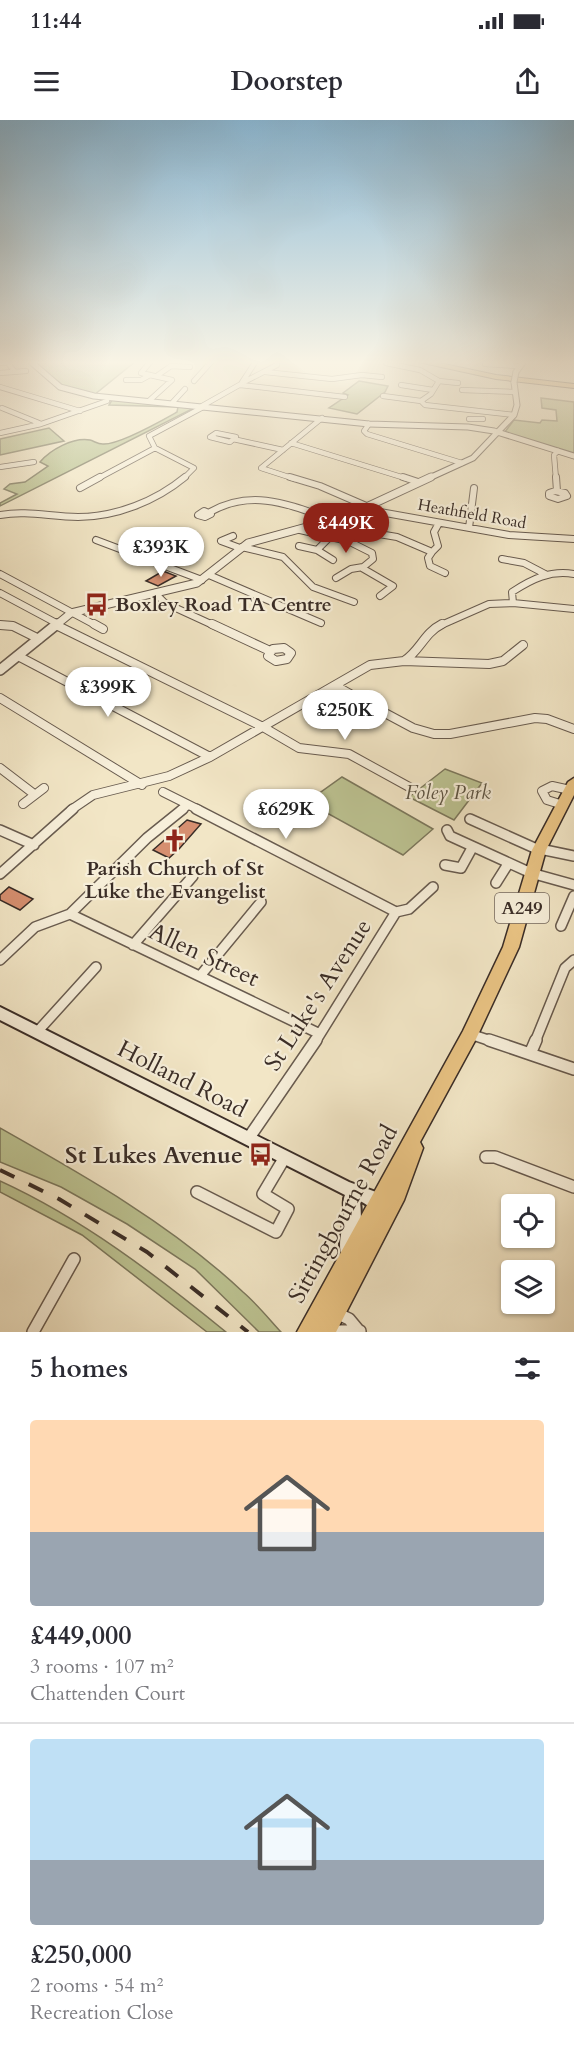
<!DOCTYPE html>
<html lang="en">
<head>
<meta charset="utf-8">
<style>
	body { margin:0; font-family:Cardo,serif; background:#f2f2f3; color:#2b2b33; height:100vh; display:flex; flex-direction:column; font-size:22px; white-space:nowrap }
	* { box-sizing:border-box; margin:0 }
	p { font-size:20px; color:#7c7c81 }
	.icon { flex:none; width:33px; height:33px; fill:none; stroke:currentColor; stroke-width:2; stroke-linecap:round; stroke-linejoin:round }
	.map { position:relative; height:1212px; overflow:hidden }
	.side { display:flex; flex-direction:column; background:#fff; flex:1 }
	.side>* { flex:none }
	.controls { position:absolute; left:501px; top:1074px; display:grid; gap:12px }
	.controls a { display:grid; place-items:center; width:54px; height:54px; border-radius:6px; background:#fff; box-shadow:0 2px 4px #0004; font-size:30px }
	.price { position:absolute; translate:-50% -51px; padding:0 14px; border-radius:21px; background:#fff; color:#222; font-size:20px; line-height:39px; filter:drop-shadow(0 2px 3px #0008) }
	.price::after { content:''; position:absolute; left:50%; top:36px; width:18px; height:14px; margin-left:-9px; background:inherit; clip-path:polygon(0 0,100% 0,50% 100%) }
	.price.on { background:#8f2418; color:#fff }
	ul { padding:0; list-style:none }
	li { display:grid; align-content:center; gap:12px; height:318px; padding:0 30px }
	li+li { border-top:2px solid #e1e1e2 }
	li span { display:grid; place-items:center; height:186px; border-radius:6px; color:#555 }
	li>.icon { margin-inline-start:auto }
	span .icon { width:108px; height:108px; fill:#fffc; stroke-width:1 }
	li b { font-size:26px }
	h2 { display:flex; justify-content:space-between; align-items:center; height:72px; padding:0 30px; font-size:26px }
	.status { display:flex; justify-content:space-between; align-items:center; height:42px; padding:0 30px; background:#fff; direction:ltr }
	.status svg { height:16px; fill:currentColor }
	header { display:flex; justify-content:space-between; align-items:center; height:78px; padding:0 30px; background:#fff; font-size:27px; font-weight:600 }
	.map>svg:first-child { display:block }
	.green { fill:#bdc493; stroke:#7c785d; stroke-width:1.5 }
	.building { fill:#d68f70; stroke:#3a2d27; stroke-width:1.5 }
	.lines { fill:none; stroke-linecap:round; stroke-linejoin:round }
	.minor-far4-casing { stroke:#685b4f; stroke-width:6 }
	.minor-far3-casing { stroke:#685b4f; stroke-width:8 }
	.minor-far2-casing { stroke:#685b4f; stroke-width:10 }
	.minor-far1-casing { stroke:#685b4f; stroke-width:12 }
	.minor-casing { stroke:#685b4f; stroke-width:14 }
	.tertiary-far2-casing { stroke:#685b4f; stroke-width:7 }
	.tertiary-far1-casing { stroke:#685b4f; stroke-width:9 }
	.tertiary-casing { stroke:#685b4f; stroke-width:12 }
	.secondary-casing { stroke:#3a2d27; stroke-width:4 }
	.trunk-casing { stroke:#3a2d27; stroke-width:3 }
	.motorway-casing { stroke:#3a2d27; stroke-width:2 }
	.minor-far4 { stroke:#f7efda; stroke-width:4.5 }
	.minor-far3 { stroke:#f7efda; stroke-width:6 }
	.minor-far2 { stroke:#f7efda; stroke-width:8 }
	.minor-far1 { stroke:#f7efda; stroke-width:9 }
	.minor { stroke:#f7efda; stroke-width:11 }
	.tertiary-far2 { stroke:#f7efda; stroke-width:5 }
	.tertiary-far1 { stroke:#f7efda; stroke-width:7 }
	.tertiary { stroke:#f7efda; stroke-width:9 }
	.secondary { fill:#f7efda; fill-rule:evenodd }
	.trunk { fill:#e9c383; fill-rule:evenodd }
	.motorway { fill:#e9c383; fill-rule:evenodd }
	.rail { stroke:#3a2d27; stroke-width:4; stroke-dasharray:16 16; stroke-linecap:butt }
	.tertiary-bridge-casing { stroke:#685b4f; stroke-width:7; stroke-linecap:butt }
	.tertiary-bridge { stroke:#f7efda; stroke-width:5 }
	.labels { text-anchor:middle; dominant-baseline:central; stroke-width:4.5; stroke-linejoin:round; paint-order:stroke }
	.far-street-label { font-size:16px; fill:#3a2d27; stroke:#f7efda }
	.shield { fill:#f7efda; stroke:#73675d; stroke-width:1.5 }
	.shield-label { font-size:18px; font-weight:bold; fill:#3a2d27 }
	.poi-label { font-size:20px; font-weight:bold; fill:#3a2d27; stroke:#f7efda; text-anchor:start }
	.park-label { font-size:20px; font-style:italic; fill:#5b5342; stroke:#f7efda }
	.near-street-label { font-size:24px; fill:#3a2d27; stroke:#f7efda }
	.near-poi-label { font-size:24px; font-weight:bold; fill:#3a2d27; stroke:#f7efda; text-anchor:end }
</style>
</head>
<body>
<div class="status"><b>11:44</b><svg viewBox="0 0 49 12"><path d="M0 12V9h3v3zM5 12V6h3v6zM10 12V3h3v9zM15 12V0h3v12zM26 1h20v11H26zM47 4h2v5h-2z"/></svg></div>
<header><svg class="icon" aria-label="menu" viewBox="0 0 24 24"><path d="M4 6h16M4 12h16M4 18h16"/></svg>Doorstep<svg class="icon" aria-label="share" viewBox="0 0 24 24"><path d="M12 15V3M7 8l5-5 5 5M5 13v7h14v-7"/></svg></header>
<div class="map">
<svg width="574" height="1212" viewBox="0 0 574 1212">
	<rect width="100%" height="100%" fill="#f2e6c6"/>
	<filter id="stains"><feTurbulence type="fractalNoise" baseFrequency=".00333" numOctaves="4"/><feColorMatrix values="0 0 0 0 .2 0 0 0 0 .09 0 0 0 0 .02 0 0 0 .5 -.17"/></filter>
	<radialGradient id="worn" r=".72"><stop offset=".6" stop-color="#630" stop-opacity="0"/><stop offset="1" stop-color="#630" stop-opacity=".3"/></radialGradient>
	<path class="green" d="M33,241H136L94,275L65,267Z
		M359,261L388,266L385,272L357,294L329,288L348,275L343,273Z
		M541,278L574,282V335L504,313L514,300L540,303L542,300L557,301L556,290L542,288Z
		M112,280L196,287L0,386V383L17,374L4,369L10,364L25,362L48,346L40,342C50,330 73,317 90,320C94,321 99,325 104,324C121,324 161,301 177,292L178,287L109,285Z
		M49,308L64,321L0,335V319Z
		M445,649L482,663L454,700L409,677Z
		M342,657L433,709L403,735L307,682Z
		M0,1008C85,1056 172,1105 243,1172C257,1184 269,1199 281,1212H259L195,1149L127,1104L61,1067L0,1042Z
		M0,1061C83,1099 156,1155 226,1212H207L82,1115L0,1072Z"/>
	<path class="building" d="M163,451L176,456L158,466L146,461Z
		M187,700L201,704L179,729L169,738L153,730Z
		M9,767L33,779L20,790L0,780V775Z"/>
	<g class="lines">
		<defs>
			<path id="minor-far4" d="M0,243H8L14,251
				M485,244L518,246
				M398,245L386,243L420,250L439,261L431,274L421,281L425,285L514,295
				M265,252L332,259L362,255L382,257
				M0,253L26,251
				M158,255L171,246L190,247
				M126,260H141L150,255
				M194,261L212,241
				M439,261L458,263
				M244,262L277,245
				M240,265L345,277
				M401,265L433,270
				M0,267L80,291
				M462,270L514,272
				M383,276L421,281
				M150,280L172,260L141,253L151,241
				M173,282L185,269
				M202,286L241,264L256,241
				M2,288L39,303
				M469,299H483
				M369,304L364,311L367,314L462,343
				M0,313L41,304L107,281
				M216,313L236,317L230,322L210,317Z
				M233,319L283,330
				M291,323L408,359
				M0,347L34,342
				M97,359L155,328
				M183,359L194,348L155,328L149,316L205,286
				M295,359L261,348L322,298
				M556,359L554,335L558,331"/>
			<path id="minor-far3" d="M290,357L320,366L380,392L509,415L574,419
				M403,357L418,362
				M556,357L557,371
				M80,368L100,357
				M555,371L565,373L567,376L558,379L549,376V373Z
				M204,391L211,394L205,397L198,395Z
				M210,392C253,368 290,385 333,400
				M0,395C27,390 51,397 78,397C116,397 156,381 185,357
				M372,407L373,413L397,417L432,432L438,426L434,412L439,403
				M469,408L474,368
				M300,410L348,421L372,433L373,439L362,448L393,466L380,476
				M233,416L221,421L240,428
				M96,420L202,460
				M299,426L317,430L330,417
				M242,427L283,437L313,467L354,482
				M317,430L333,440
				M432,432L428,438L430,446L445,453
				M502,439L524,443L545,454
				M0,454L97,506
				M209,455L321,503
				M336,458L351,449L363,447
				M0,473L58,504
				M155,473L165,483L215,506
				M513,483L512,472C532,459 550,450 574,454
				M0,505L12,506
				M439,506L489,484L513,483L574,489"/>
			<path id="minor-far2" d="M94,504L103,509
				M212,504L270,531
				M0,505L13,506L39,519
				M56,505L263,607L299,628L349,634L411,668
				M284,528L291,533L287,539L276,541L268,536L273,529Z
				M18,536L210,637
				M404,541C420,531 424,513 442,504
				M336,566L368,584
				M0,578L142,665
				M312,579L370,585L413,608L434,614H450L535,598L547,599L574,609
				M0,648L34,674
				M163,672L199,690
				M23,684L44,668
				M563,685L547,680L542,671L552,666L570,670
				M71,690L93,675L169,656L210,637L370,545L404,541L489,544L503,541L523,525
				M181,690L188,685"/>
			<path id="minor-far1" d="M196,689L396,792
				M470,699L539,730
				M0,710L34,725
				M447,710L450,716L531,753L574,765
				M540,729L574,736
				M445,745L461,748L472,728
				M0,754L73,689
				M496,763L508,744
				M70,794L320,914
				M561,806L574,776
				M133,825L193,756
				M0,840L35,807L70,794L147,718L183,689
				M200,856L261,782
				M38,911L96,847
				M470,914L494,922
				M315,922L396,792L409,789L433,767
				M535,922L565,848L574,840"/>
			<path id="minor" d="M489,920L574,949
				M530,934L536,920
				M248,1019L316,920
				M486,1037H495L574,1067
				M197,1072L276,1112L288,1089L263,1074L285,1037
				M336,1193L349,1199L359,1211
				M327,1211H360
				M33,1212L74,1139"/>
			<path id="tertiary-far2" d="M30,241L60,267L94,276L369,304L468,307L494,311L574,336
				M516,252L524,241
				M427,359L473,338L514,295L517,285L514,262"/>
			<path id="tertiary-far1" d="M55,506L71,493L197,463L248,423L347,396L431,357"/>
			<path id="tertiary" d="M0,550L57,504"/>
			<path id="secondary" d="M0,887L349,1062L384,1075L390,1086L388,1092L382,1094C374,1091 368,1085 360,1081C362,1098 361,1120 354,1136L348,1138L342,1136C337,1124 343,1109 344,1096C345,1088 342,1082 345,1075L0,900Z"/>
			<path id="trunk" d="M574,658V675L546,730L519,827L476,919L420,1022L423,1028L404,1080L336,1212H297L463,911L503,827L532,730L568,662Z"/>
			<path id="motorway" d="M414,241H430L496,255L574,264V268L496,259Z"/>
		</defs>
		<use href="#minor-far4" class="minor-far4-casing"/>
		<use href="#minor-far3" class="minor-far3-casing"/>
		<use href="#minor-far2" class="minor-far2-casing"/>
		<use href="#minor-far1" class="minor-far1-casing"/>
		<use href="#minor" class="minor-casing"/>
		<use href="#tertiary-far2" class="tertiary-far2-casing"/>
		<use href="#tertiary-far1" class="tertiary-far1-casing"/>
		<use href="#tertiary" class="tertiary-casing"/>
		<use href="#secondary" class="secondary-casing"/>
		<use href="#trunk" class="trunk-casing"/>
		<use href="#motorway" class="motorway-casing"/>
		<use href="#minor-far4" class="minor-far4"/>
		<use href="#minor-far3" class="minor-far3"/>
		<use href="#minor-far2" class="minor-far2"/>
		<use href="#minor-far1" class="minor-far1"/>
		<use href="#minor" class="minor"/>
		<use href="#tertiary-far2" class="tertiary-far2"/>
		<use href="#tertiary-far1" class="tertiary-far1"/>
		<use href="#tertiary" class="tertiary"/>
		<use href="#secondary" class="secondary"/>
		<use href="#trunk" class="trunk"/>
		<use href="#motorway" class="motorway"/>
		<path class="rail" d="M0,1050L59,1079L147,1132L248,1212"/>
		<defs>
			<path id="tertiary-bridge" d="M514,262L516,252"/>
		</defs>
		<use href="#tertiary-bridge" class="tertiary-bridge-casing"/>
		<use href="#tertiary-bridge" class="tertiary-bridge"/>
	</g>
	<linearGradient id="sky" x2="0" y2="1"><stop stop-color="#89b8d6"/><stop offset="0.59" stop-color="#f9f4e5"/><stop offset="1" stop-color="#f9f4e5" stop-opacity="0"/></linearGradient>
	<rect width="574" height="411" fill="url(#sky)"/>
	<defs>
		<symbol id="bus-bare" viewBox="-9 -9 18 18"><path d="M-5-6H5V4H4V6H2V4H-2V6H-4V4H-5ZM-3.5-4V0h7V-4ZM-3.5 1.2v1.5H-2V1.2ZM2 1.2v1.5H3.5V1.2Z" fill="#8f2418" stroke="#f7efda" stroke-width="2.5" paint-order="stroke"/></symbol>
		<symbol id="church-bare" viewBox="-9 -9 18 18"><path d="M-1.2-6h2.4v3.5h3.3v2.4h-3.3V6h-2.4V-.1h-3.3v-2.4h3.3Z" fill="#8f2418" stroke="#f7efda" stroke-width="2.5" paint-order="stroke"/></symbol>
	</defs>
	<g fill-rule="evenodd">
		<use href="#bus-bare" x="80" y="468" width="33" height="33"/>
		<use href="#church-bare" x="158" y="704" width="33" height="33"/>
		<use href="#bus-bare" x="244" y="1018" width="33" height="33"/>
	</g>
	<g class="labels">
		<g class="far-street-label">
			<text transform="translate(472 394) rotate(10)">Heathfield Road</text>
		</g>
		<rect class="shield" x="495" y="773" width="54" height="30" rx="4.5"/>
		<g class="shield-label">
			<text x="522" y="788">A249</text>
		</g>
		<g class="poi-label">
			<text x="115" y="484">Boxley Road TA Centre</text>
			<text x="175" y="748" text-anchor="middle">Parish Church of St<tspan x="175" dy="23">Luke the Evangelist</tspan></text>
		</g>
		<g class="park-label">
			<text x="448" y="672">Foley Park</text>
		</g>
		<g class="near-street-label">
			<text transform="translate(204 835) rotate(25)">Allen Street</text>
			<text transform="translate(318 875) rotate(-57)">St Luke's Avenue</text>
			<text transform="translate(182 959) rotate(27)">Holland Road</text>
			<text transform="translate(343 1094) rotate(-61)">Sittingbourne Road</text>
		</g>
		<g class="near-poi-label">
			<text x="243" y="1035">St Lukes Avenue</text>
		</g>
	</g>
	<rect width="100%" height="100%" filter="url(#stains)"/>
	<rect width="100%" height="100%" fill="url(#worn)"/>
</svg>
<div class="controls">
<a><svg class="icon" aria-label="locate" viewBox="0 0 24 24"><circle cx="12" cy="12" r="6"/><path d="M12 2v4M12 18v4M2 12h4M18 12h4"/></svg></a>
<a><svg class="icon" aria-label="layers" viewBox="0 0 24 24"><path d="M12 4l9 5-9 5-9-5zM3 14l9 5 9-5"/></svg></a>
</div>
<b class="price on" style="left:346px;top:434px">£449K</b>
<b class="price" style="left:161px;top:458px">£393K</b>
<b class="price" style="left:108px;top:598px">£399K</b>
<b class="price" style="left:345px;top:621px">£250K</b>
<b class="price" style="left:286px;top:720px">£629K</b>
</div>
<section class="side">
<h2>5 homes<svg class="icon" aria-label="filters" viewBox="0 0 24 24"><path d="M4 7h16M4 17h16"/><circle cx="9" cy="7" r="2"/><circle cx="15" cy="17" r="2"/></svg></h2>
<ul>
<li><span style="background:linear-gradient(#ffd9b3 60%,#9aa5b1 0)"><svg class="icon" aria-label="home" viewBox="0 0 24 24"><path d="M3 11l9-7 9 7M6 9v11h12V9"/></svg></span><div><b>£449,000</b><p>3 rooms · 107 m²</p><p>Chattenden Court</p></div></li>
<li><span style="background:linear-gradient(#bfe0f5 65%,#9aa5b1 0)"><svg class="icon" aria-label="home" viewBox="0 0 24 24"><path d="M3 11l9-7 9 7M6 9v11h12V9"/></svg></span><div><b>£250,000</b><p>2 rooms · 54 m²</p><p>Recreation Close</p></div></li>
</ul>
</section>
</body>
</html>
